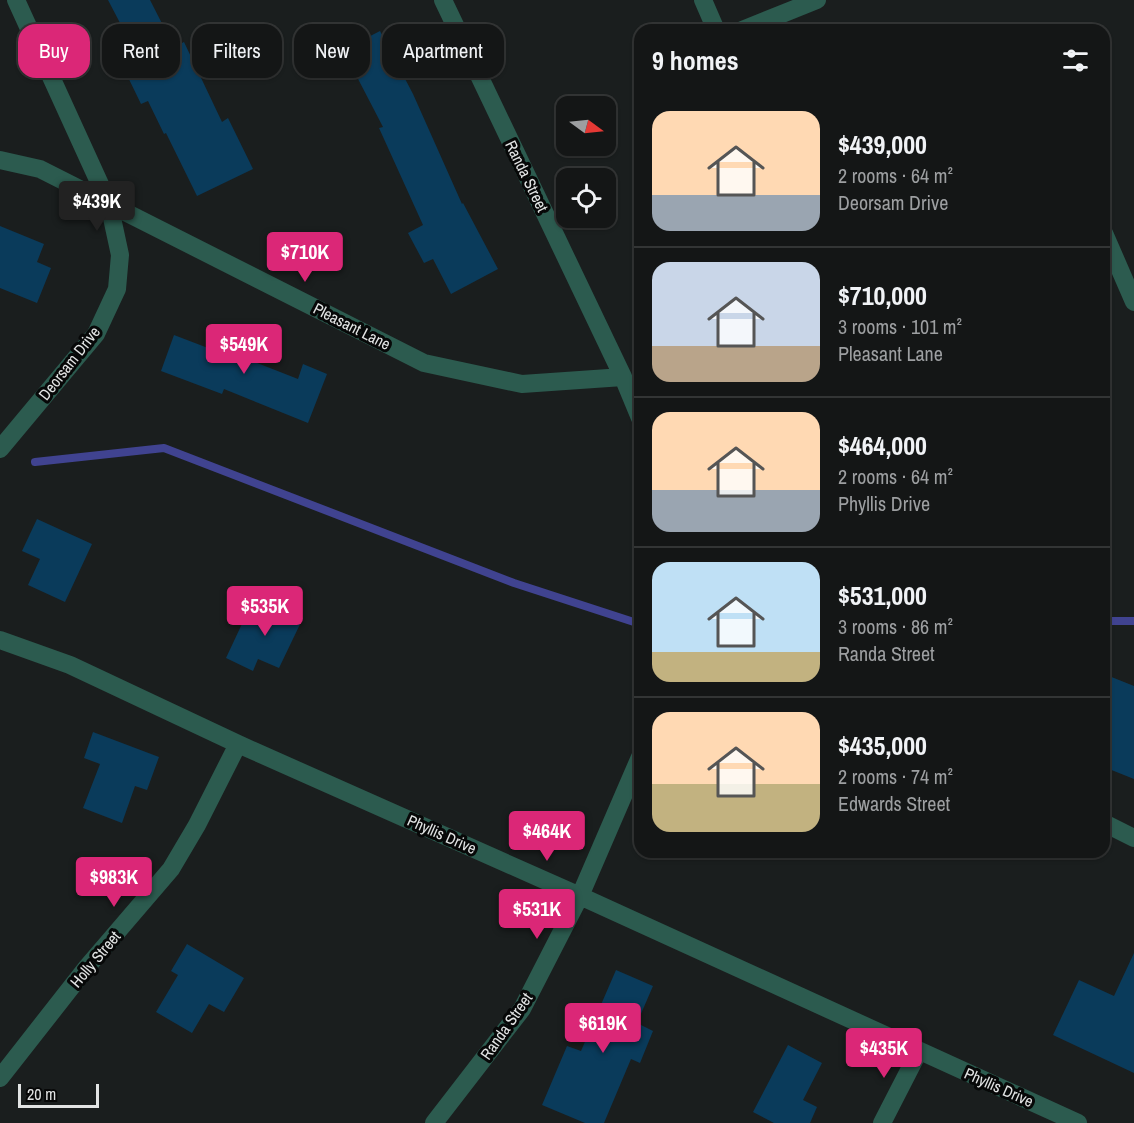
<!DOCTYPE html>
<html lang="en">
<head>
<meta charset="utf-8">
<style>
	body { margin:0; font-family:"Archivo Narrow",sans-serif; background:#1d1f1f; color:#f1f3f6; height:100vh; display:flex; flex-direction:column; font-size:22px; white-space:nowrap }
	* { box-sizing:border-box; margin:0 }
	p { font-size:20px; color:#9d9fa1 }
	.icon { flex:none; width:33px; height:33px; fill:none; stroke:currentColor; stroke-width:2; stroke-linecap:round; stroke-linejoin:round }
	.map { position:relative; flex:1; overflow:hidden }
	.details { position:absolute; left:634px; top:24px; width:476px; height:834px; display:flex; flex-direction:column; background:#141616; border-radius:18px; box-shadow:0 2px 4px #0004,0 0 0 2px #333535 }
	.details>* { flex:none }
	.top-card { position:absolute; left:18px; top:24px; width:526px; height:54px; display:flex; gap:12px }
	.needle { width:39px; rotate:105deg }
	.fabs { position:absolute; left:556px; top:96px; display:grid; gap:12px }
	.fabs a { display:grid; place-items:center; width:60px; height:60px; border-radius:12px; background:#141616; box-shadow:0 2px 4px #0004,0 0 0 2px #333535; font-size:30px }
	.scale { position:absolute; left:18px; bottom:15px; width:81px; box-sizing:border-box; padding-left:6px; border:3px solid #e2e4e4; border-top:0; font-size:16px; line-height:21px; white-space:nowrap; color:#e2e4e4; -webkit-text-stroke:4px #070808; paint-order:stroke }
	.price { position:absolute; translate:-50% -51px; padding:0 14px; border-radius:6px; background:#db2777; color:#fff; font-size:20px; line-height:39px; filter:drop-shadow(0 2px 3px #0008) }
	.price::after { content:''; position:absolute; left:50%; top:36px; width:18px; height:14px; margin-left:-9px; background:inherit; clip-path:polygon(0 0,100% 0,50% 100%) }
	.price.current { background:#222; color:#fff }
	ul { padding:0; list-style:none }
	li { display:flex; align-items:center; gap:18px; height:150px; padding:0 18px }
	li+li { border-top:2px solid #333535 }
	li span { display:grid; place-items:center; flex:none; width:168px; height:120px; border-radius:18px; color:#555 }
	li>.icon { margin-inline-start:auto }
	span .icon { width:72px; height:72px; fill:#fffc; stroke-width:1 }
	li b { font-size:26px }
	h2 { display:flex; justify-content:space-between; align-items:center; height:72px; padding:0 18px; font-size:26px }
	.chip { padding:0 21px; border-radius:18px; background:#141616; box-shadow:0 2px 4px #0004,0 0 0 2px #333535; font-size:21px; line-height:54px }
	.chip.current { background:#db2777; color:#fff }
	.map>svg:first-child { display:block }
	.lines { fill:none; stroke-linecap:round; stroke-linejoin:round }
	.stream { stroke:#404390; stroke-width:8 }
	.building { fill:#0a3b5b }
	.minor { stroke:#2c5b4f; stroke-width:18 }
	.labels { text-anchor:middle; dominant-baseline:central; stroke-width:6; stroke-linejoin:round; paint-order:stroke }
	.street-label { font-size:16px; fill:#e2e4e4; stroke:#070808 }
</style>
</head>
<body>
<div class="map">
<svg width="1134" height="1123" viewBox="0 0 1134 1123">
	<rect width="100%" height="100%" fill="#1a1e1e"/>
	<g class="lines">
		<path class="stream" d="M35,462L164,448L514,583L640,624
			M1104,621H1134"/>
	</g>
	<path class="building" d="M108,0H150L174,47L184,42L222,122L228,118L253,169L197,196L166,133L164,134L148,101L141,104L125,71L141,63Z
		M380,31L413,94L462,204L463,203L498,269L451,294L433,259L424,263L408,233L423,225L379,128L383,127L343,50Z
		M0,226L44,244L37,262L51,268L37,303L0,288Z
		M215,329L243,339L237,355L298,379L303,364L327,374L308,423L224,389L222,394L161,371L174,335L208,348Z
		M37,519L92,544L65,602L28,585L40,559L22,551Z
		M265,600L303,618L279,668L258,659L253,671L226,658L248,611L258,616Z
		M1104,674L1134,686V779L1104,767Z
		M93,732L159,757L147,790L135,786L122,823L83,808L100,764L84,758Z
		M187,944L244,978L224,1012L209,1004L192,1033L156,1012L178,975L171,971Z
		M1134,953V1073L1053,1035L1079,980L1114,996Z
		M616,970L653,986L637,1023L653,1031L640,1063L631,1059L604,1123H585L542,1105L567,1046L581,1051Z
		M788,1045L822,1063L803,1100L817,1107L810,1123H774L753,1112Z"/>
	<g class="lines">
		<path class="minor" d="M443,0L623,377L640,418
			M703,0L716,30
			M742,30L817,0
			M0,160L40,169L424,363L522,384L623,377
			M1104,233L1134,302
			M0,449L96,334L117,289L120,255L109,204L16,0
			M0,640L70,665L238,744L580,896L1078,1123
			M1104,823L1134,838
			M0,1078L87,967L171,869L197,825L238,744
			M434,1123L522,1009L580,896L640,757
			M882,1123L919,1051"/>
	</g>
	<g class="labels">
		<g class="street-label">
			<text transform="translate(527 176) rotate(64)">Randa Street</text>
			<text transform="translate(352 326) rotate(27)">Pleasant Lane</text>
			<text transform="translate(69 363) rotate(-52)">Deorsam Drive</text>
			<text transform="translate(442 834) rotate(24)">Phyllis Drive</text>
			<text transform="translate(95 959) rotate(-50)">Holly Street</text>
			<text transform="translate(506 1026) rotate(-55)">Randa Street</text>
			<text transform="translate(999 1087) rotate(24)">Phyllis Drive</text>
		</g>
	</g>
</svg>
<div class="fabs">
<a><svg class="needle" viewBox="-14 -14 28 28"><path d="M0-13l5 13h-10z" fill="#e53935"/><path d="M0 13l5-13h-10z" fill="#9d9fa1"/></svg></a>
<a><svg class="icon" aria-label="locate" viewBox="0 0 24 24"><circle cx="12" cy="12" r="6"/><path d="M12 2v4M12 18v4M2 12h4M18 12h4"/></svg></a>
</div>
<div class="scale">20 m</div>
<b class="price current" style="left:97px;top:232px">$439K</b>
<b class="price" style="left:305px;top:283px">$710K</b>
<b class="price" style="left:244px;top:375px">$549K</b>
<b class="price" style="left:265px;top:637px">$535K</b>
<b class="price" style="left:547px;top:862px">$464K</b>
<b class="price" style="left:114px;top:908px">$983K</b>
<b class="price" style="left:537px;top:940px">$531K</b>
<b class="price" style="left:603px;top:1054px">$619K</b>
<b class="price" style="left:884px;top:1079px">$435K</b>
<div class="top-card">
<a class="chip current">Buy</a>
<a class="chip">Rent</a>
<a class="chip">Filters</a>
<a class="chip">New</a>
<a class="chip">Apartment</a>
</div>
<section class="details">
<h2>9 homes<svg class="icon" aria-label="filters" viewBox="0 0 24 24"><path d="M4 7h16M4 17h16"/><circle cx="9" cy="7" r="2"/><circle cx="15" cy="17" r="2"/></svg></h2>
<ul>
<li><span style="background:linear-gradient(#ffd9b3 70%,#9aa5b1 0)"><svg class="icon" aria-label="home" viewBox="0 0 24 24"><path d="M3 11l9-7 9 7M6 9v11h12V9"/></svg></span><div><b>$439,000</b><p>2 rooms · 64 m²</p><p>Deorsam Drive</p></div></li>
<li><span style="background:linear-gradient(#c9d6e8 70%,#b9a48a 0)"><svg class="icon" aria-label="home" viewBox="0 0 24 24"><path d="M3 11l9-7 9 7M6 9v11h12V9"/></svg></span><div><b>$710,000</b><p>3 rooms · 101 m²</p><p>Pleasant Lane</p></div></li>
<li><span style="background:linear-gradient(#ffd9b3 65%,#9aa5b1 0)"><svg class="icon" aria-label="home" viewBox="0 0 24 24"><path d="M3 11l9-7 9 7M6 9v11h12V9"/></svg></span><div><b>$464,000</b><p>2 rooms · 64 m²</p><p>Phyllis Drive</p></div></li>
<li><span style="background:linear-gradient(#bfe0f5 75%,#c2b280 0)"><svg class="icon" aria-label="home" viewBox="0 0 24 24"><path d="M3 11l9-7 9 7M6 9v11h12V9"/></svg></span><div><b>$531,000</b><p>3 rooms · 86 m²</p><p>Randa Street</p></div></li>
<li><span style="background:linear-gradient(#ffd9b3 60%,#c2b280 0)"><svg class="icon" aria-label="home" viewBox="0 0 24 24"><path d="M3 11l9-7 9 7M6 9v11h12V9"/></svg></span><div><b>$435,000</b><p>2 rooms · 74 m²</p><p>Edwards Street</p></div></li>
</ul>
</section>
</div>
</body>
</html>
